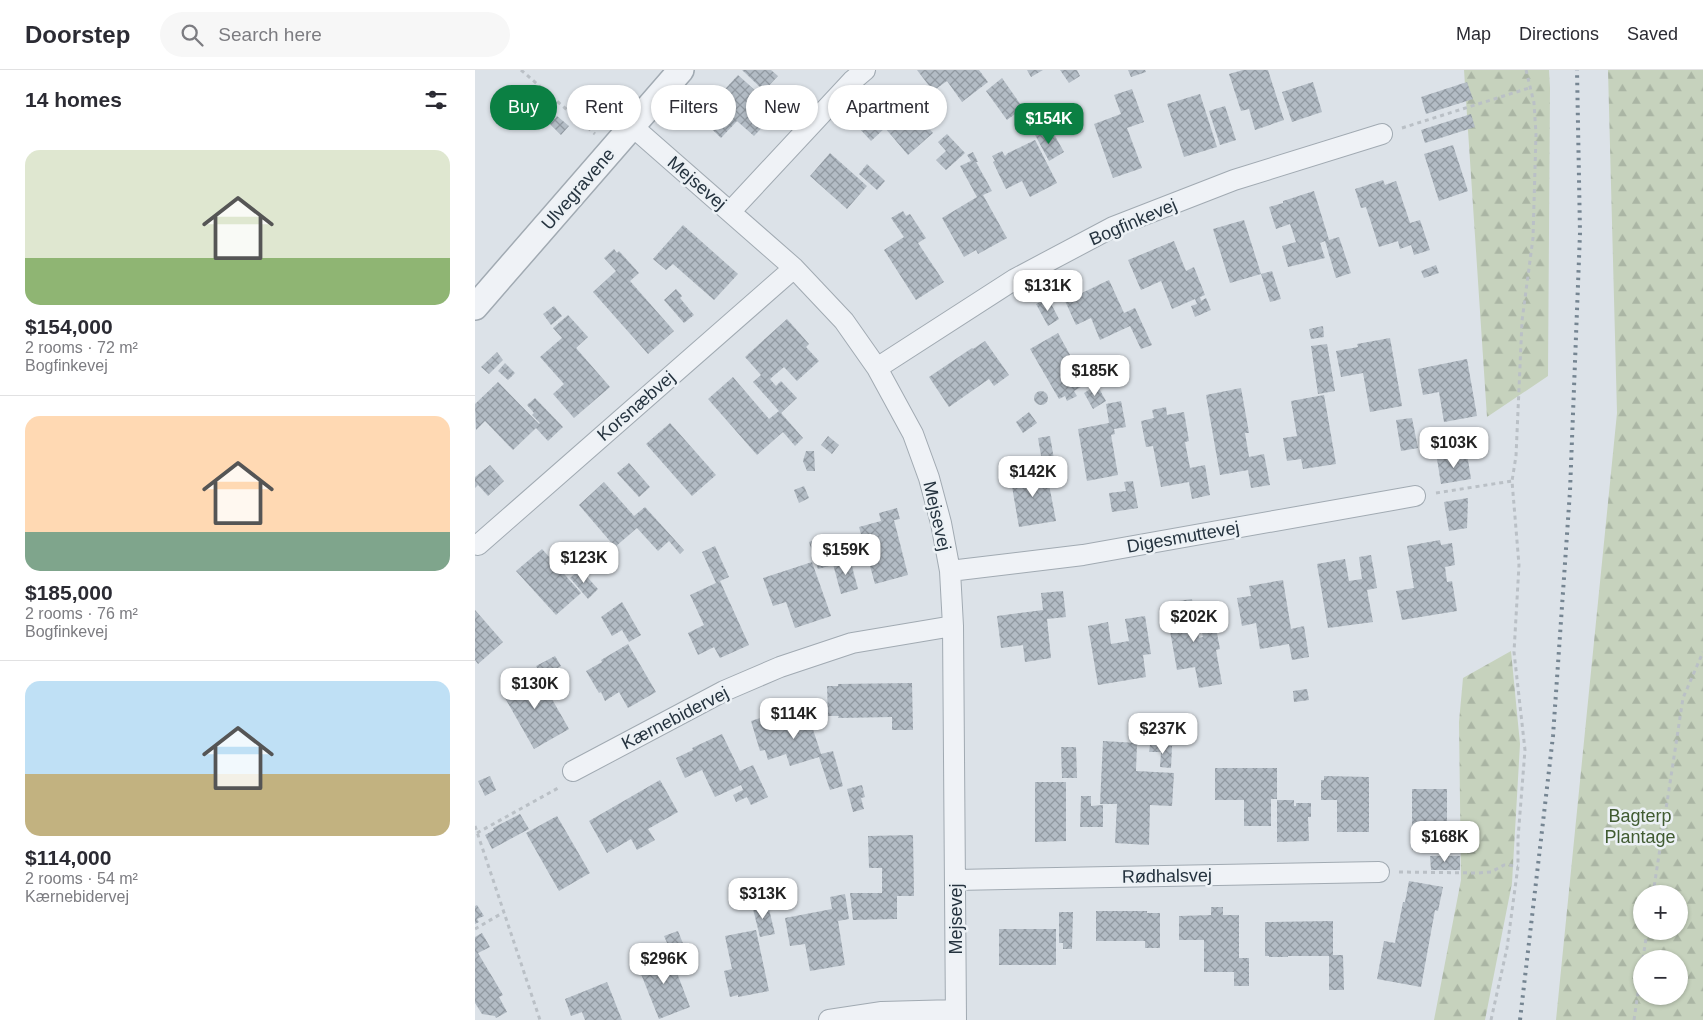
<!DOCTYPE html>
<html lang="en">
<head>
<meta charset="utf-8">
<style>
	body { margin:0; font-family:Helvetica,sans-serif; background:#f7f7f7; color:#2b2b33; height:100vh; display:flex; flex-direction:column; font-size:19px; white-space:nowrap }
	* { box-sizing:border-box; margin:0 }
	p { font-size:16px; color:#7c7c81 }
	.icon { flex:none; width:28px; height:28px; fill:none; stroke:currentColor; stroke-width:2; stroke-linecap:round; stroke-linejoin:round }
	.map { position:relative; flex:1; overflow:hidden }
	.panel { display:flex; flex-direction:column; background:#fff; width:475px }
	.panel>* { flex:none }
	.banner { position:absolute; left:15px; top:15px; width:475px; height:45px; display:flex; gap:10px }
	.fabs { position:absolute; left:1158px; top:815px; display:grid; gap:10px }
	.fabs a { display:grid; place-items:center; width:55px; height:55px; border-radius:50%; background:#fff; box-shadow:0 1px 4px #0004; font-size:25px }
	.price { position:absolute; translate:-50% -42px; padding:0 11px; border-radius:10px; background:#fff; color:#222; font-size:16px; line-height:32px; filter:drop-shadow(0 1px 2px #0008) }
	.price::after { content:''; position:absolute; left:50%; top:30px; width:15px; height:11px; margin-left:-8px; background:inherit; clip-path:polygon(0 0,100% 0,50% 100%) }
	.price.selected { background:#0b8043; color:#fff }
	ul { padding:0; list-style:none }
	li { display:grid; align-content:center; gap:10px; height:265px; padding:0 25px }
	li+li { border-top:1px solid #e1e1e2 }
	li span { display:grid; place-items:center; height:155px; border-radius:15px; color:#555 }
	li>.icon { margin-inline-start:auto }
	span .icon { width:90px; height:90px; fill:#fffc; stroke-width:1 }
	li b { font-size:21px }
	h2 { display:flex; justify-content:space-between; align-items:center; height:60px; padding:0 25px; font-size:21px }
	.tag { padding:0 18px; border-radius:22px; background:#fff; box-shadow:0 1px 4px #0004; font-size:18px; line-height:45px }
	.tag.selected { background:#0b8043; color:#fff }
	header { display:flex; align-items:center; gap:30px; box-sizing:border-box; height:70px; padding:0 25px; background:#fff; border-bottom:1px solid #e1e1e2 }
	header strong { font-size:24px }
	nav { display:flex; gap:28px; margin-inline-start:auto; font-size:18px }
	.search { width:350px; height:45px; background:#f7f7f7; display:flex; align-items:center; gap:12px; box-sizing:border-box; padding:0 18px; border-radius:28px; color:#7c7c81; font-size:19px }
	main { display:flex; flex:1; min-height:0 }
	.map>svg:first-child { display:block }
	.forest { fill:url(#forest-firs); fill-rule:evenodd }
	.building { fill:url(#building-cross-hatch) }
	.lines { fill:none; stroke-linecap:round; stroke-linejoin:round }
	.minor-casing { stroke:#a1aab2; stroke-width:22 }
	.tertiary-casing { stroke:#a1aab2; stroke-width:28 }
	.path { stroke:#bac0c6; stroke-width:3; stroke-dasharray:4 4; stroke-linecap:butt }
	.minor { stroke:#eff2f6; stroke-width:20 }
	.tertiary { stroke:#eff2f6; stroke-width:25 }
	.rail { stroke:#758592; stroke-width:4; stroke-dasharray:2.5 5; stroke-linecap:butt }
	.labels { text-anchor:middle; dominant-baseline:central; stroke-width:5; stroke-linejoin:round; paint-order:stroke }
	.street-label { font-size:18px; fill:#25333f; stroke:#ecf1f5 }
	.park-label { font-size:18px; fill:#405b31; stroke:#ecf1f5 }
</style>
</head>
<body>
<header>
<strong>Doorstep</strong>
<div class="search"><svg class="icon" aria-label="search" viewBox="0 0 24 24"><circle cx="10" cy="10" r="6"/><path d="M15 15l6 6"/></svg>Search here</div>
<nav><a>Map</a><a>Directions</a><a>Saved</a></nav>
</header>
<main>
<section class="panel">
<h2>14 homes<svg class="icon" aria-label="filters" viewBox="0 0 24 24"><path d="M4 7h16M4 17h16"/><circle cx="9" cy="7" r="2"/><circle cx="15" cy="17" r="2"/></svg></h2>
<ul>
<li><span style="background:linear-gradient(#dfe7d0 70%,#8fb573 0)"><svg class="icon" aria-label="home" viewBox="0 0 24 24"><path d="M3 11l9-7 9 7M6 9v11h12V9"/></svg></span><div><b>$154,000</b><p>2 rooms · 72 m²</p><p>Bogfinkevej</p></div></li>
<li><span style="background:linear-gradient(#ffd9b3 75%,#7fa58c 0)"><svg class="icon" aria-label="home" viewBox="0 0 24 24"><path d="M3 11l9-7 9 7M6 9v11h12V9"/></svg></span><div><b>$185,000</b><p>2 rooms · 76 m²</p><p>Bogfinkevej</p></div></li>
<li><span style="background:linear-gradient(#bfe0f5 60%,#c2b280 0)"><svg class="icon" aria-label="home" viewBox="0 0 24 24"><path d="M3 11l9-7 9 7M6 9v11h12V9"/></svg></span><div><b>$114,000</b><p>2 rooms · 54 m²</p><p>Kærnebidervej</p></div></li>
</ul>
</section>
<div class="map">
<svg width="1228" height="950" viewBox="0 0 1228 950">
	<defs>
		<pattern id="forest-firs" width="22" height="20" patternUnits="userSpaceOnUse" patternTransform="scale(1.25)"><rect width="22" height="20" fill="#c6d2bd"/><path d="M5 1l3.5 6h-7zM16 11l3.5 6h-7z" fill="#aab5a4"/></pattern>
		<pattern id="building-cross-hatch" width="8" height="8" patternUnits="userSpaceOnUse" patternTransform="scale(1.25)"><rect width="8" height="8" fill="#b3bcc5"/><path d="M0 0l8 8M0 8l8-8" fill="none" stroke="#9199a1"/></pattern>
	</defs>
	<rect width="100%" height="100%" fill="#dce2e8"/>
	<path class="forest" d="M989,0H1074L1075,18L1073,306L1012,347Z
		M1133,0H1228V950H1081L1142,343ZM1166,824H1204V861H1166ZM1166,889H1204V926H1166Z
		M1036,581L1045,674L1037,813L1010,950H959L986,810L984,652L988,608Z"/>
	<path class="building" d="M267,0H296L303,6L289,21Z
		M442,0H504L513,12L487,32L472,11L458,21Z
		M552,0H568L556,7Z
		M585,0H602L605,6L594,13Z
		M653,0H670L671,2L656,7Z
		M768,0H793L809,50L780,60L774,39L766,41L754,4Z
		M263,5L303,41L279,66L262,51L246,68L226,49L242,32L240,30Z
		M527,8L548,38L532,50L511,21Z
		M838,12L847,42L817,52L807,22Z
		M992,12L998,29L951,44L946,27Z
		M657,19L669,52L652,58L667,98L638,108L619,54L646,44L639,25Z
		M725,24L742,77L709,87L692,34Z
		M424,25L458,63L433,85L410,58L396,71L383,57L399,42L401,45Z
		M750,36L761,70L745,75L734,41Z
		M996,44L1000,57L950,73L946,60Z
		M82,46L94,56L86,65L75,54Z
		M566,59L568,64L573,61L576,68L580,66L589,82L574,91L559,63Z
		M472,64L490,83L471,100L461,90L471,81L463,72Z
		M560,70L582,113L555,127L547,111L531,119L518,92L520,91L517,86L527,81L530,86L533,83Z
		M978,75L993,121L964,131L949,84Z
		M498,82L503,92H501L517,121L508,125L532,168L503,184L501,180L489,187L467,148L502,127L485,96L496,91L492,85Z
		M355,83L392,116L372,139L335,106Z
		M392,94L410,111L402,120L384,104Z
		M908,110L910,115L921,111L935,153L945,150L955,180L939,185L936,175L925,179L923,171L904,177L891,137L886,138L880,119Z
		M839,121L854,170L864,167L876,203L861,208L850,171L845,173L850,188L813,197L807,176L821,172L815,154L801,159L794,137L808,133V131Z
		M428,141L431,146L435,144L451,168L443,173L469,212L441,230L409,180L429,167L416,148Z
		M769,150L786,204L755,213L738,159Z
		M208,155L263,204L239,230L198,194L191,200L178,189Z
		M699,171L711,201L719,197L730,225L725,227L726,231L731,228L736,240L720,247L716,236L722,234L720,229L697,239L686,211L666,220L653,190Z
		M139,179L142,183L144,181L164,203L155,211L199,261L173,284L118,222L141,201L129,188Z
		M961,195L964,203L949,208L946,201Z
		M797,201L806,229L795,232L786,204Z
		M634,210L649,243L660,238L677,275L666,279L655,256L625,270L616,248L601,255L590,231Z
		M201,219L207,226L205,228L219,245L209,253L189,230Z
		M573,228L584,249L573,256L561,234Z
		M79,236L87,246L76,255L68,244Z
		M93,245L113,267L101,278L135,317L99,348L78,324L89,314L65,287L87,268L78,258Z
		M312,249L334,274L331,277L344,291L322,311L309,297L295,309L301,316L306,311L322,328L306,343L328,368L320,376L308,362L282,385L233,329L258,307L294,349L304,341L278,312L286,305L270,287Z
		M848,256L849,267L836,269L834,259Z
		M583,263L611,314L599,321L602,326L592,331L590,326L584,329L555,279Z
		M915,268L927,336L895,342L888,303L866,307L861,281L883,277L882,274Z
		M510,271L534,305L519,316L514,309L474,337L454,307L497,278L498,279Z
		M852,274L860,321L843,324L836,276Z
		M22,282L28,290L14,304L6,297Z
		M992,289L1002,346L969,352L964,322L948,325L943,299Z
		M30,293L40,303L33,310L23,301Z
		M23,312L64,354L65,353L57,345L59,343L52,335L60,328L88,357L73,371L61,358L38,380L10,351L1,360L0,334Z
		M622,315L631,331L618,339L609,323Z
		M766,318L774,363H770L774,387L789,384L795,415L776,418L773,400L745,405L731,325Z
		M559 328a7 7 0 1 1 14 0a7 7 0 1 1-14 0Z
		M849,325L861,394L828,399L826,389L812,391L808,368L822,366L816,331Z
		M646,331L651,357L639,359L640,364L636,365L643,405L612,411L603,359L634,353L631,334Z
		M691,337L692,345L709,342L714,371L710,372L715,398L730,395L735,425L717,429L714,412L686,417L678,376L671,377L666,351L679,348L677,340Z
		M554,342L562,353L548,363L541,352Z
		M937,348L943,378L926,381L921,350Z
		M195,353L241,405L217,426L171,374Z
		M353,366L364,375L357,384L346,375Z
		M575,366L580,395L568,397L563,368Z
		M331,381H339L340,401H332L328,391Z
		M992,384L996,409L966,414L962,389Z
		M154,393L175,417L164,427L142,403Z
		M15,395L29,411L13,426L3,415L0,418V407Z
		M571,399L581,451L544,457L535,405Z
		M658,411L663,438L637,442L634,423L651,421L649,412Z
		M129,412L159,446L170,437L209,480L205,484L194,471L183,481L162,458L140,477L104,435Z
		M329,416L334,428L324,433L319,420Z
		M993,428L992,458L974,461L969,432Z
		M422,438L425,449L419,450L433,505L400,514L384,457L406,451L404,443Z
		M345,468L354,496L343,499L334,472Z
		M965,470L966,475L977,473L980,495L970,497L972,512L977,511L982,541L927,550L921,521L939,518L932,476Z
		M240,476L254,507L245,511L274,575L245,588L239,577L223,585L213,563L229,555L215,525L241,513L227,482Z
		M67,479L106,523L81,545L41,501Z
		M896,485L902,518L892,520L898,552L853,558L842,494L870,489L874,511L887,509L884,487Z
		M375,489L383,519L366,524L358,494Z
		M337,492L356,546L320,558L311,532L298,536L288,508Z
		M105,499L123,519L113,529L95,508Z
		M808,510L816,559L829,556L834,587L817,590L814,574L785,579L781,553L767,556L762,528L776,526L774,516Z
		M588,521L591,547L572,549L576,588L550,592L548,575L526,578L522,546L568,540L566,523Z
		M717,529L724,568L728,567L725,550L739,548L745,579L741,580L747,614L724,618L720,597L702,600L690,533Z
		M147,532L166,565L154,572L147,560L137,566L126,547Z
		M0,540L28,572L3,594L0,590Z
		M670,546L676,584L668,585L671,607L623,615L613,556L633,552L636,574L654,571L650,549Z
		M153,574L181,622L153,638L144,622L130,631L126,622L124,623L111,601L127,592L126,590Z
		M80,586L86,596L81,599L90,613L75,621L61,596Z
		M61,601L94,659L59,679L26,621Z
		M437,613L438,660H417V647L363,648L364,646H353L352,616H363V614Z
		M832,619L834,630L819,632L818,621Z
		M329,632L346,684L358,681L368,716L355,720L344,687L315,696L311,684L293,690L290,680L285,681L276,651L298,644L297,642Z
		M247,664L265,701L278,695L293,727L276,735L272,727L261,732L258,725L268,720L266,715L240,727L227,700L210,708L201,688L218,680L217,678Z
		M628,671L662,673L661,701L699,703L697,736L675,735L674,775L640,773L642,734H625Z
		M675,675L697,676L696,698L685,697L686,682H674Z
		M586,677H601L602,708H587Z
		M740,698H802V729H796V756H769V730H740Z
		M15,706L21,720L10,726L3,711Z
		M849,706L894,707V762H862V730H846V710H849Z
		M185,710L203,742L173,759L180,770L162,780L156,769L132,783L114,751Z
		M560,712H591V771L560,772Z
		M387,715L390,727L386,728L389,739L378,742L372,719Z
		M937,719H972V780H937Z
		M606,726H616V736L628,735V757H605Z
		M802,730H819V736H821V733H836V747H833L834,771L802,772Z
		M45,744L54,759L17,779L10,765L19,760L18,758Z
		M82,746L115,803L84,821L51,763Z
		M438,765L439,826H422V849L378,850L375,823H407V798H394L393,766Z
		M955,786H985V800H956Z
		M934,811L968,817L963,841L960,840L946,917L902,909L909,871L920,873L928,832H930Z
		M370,824L374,849L363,851L370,895L335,901L330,874L315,876L310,848L357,839L355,827Z
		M285,830L287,837L293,835L300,864L285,867L278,839L281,838L279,831Z
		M2,835L9,846L2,849L4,852L0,854V836Z
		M736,837H748V845H764V888H774V916H759V902H729V870H704V846L736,845Z
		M621,841H672V843H685V878H670V871H621Z
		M584,842H598L597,879H588V873H584Z
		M858,851V885H868L869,920H854V886H813V887H794V886H790V852Z
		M524,859H581V895H524Z
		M281,860L294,921L263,927V925L255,927L249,901L257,899L250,866Z
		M203,861L213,886L200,891L189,866Z
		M7,863L15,877L3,883L28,925L24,927L32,942L21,948L20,946L7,944L0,933V867Z
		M194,882L215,937L184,949L162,894Z
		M132,912L147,950H110L107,942L96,946L90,929Z"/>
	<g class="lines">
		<defs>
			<path id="minor" d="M157,56L319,198L369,251L402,298L438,364L454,408L466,453L475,501L478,556L481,950
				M255,142L377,11L390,0
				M402,298L540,209L638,157L759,110L907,64
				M3,475L319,198
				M475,501L608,485L940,426
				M98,701L249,621L305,597L377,573L478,556
				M481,810L904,802
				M354,950L407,942L481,940"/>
			<path id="tertiary" d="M0,237L206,0"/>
		</defs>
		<use href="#minor" class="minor-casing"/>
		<use href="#tertiary" class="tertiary-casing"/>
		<path class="path" d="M46,0L120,64
			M927,58L1054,18
			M961,423L1037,411
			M0,756L65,950
			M2,763L85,717
			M924,802L1003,803L1016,802L1029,795L1043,796
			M1178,824L1208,628L1228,582
			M0,859L29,842
			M1168,889L1172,861
			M1016,950L1032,878L1043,796V768L1050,680L1039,582L1044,495L1037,411L1041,386L1047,251L1058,168L1061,64L1059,33L1051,0
			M1159,950L1166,902"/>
		<use href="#minor" class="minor"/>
		<use href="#tertiary" class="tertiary"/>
		<path class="rail" d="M1045,950L1078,666L1095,421L1105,163L1102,0"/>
	</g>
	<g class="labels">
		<g class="street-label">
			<text transform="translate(222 113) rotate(41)">Mejsevej</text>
			<text transform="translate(103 119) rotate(-49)">Ulvegravene</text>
			<text transform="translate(658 152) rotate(-23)">Bogfinkevej</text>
			<text transform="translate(161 336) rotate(-41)">Korsnæbvej</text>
			<text transform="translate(462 446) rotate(77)">Mejsevej</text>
			<text transform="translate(708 467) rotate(-10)">Digesmuttevej</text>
			<text transform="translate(200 648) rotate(-27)">Kærnebidervej</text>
			<text transform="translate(692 806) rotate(-1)">Rødhalsvej</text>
			<text transform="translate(481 849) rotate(-90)">Mejsevej</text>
		</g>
		<g class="park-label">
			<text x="1165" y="746">Bagterp<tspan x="1165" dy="21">Plantage</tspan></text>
		</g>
	</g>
</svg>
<div class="fabs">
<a>+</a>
<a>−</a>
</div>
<b class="price selected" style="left:574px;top:75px">$154K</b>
<b class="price" style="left:573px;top:242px">$131K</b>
<b class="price" style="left:620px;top:327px">$185K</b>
<b class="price" style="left:979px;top:399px">$103K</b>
<b class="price" style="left:558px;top:428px">$142K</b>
<b class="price" style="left:371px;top:506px">$159K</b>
<b class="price" style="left:109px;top:514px">$123K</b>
<b class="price" style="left:719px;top:573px">$202K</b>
<b class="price" style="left:60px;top:640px">$130K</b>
<b class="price" style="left:319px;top:670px">$114K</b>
<b class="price" style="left:688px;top:685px">$237K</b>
<b class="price" style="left:970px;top:793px">$168K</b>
<b class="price" style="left:288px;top:850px">$313K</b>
<b class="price" style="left:189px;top:915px">$296K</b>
<div class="banner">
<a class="tag selected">Buy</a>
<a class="tag">Rent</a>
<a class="tag">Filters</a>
<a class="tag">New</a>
<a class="tag">Apartment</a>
</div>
</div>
</main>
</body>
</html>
